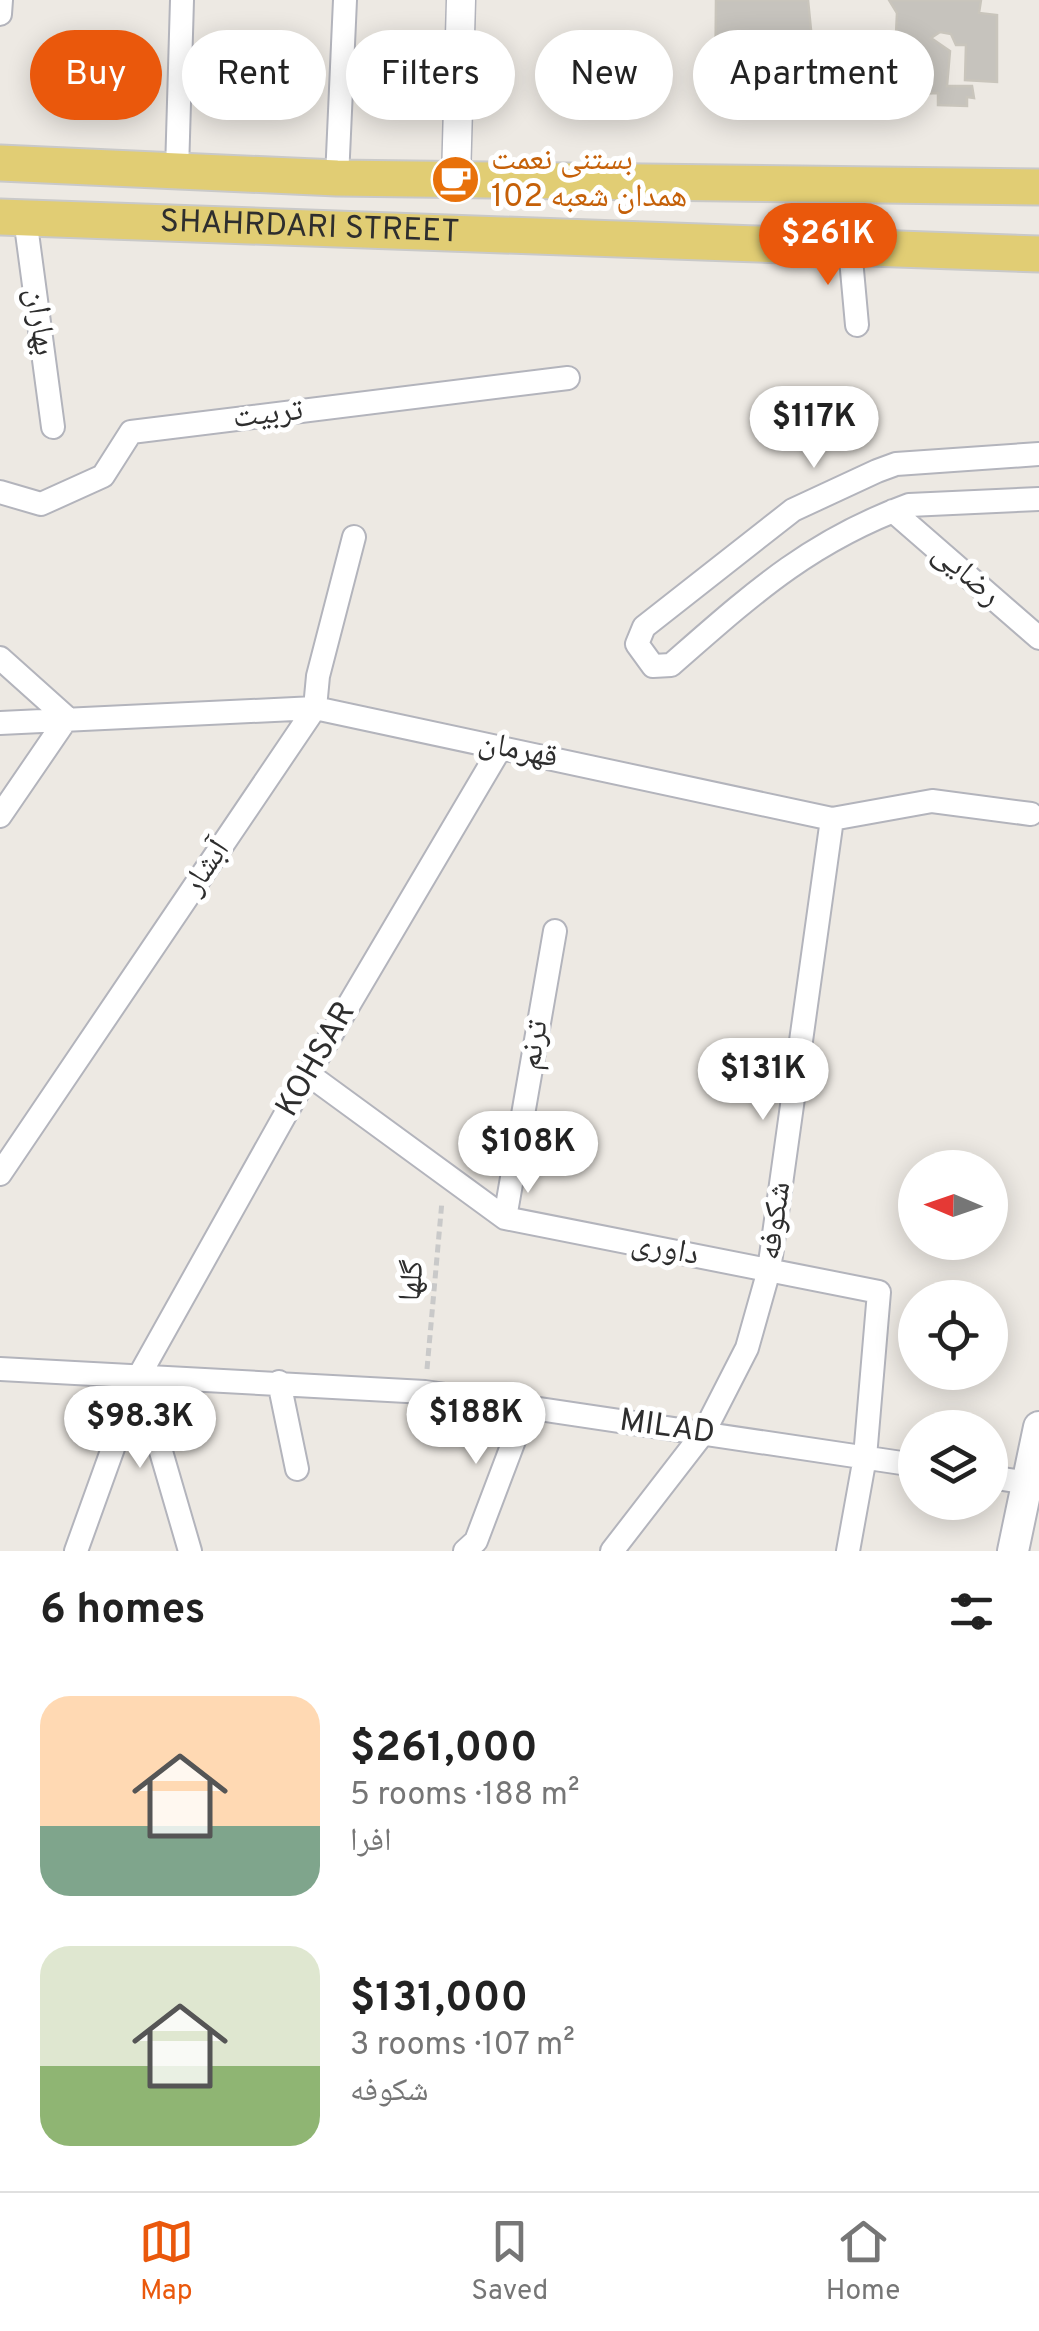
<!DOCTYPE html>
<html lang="en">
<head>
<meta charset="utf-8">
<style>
	body { margin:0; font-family:Overpass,"Noto Naskh Arabic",sans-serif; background:#f6f6f6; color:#222; height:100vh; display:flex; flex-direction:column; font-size:38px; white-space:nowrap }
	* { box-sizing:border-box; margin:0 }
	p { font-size:32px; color:#767676 }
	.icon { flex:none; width:55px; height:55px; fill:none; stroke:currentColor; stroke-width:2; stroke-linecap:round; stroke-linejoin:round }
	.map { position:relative; height:1551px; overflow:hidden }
	.details { display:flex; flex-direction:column; background:#fff; flex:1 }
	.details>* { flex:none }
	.banner { position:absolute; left:30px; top:30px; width:980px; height:90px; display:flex; gap:20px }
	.needle { width:65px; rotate:272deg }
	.controls { position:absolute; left:898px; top:1150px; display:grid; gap:20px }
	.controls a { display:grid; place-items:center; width:110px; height:110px; border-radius:50%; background:#fff; box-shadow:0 5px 25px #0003; font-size:50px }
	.price { position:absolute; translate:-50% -85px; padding:0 22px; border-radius:35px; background:#fff; color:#222; font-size:32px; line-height:65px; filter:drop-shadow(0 2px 5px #0008) }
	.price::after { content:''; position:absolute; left:50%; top:60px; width:30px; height:22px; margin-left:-15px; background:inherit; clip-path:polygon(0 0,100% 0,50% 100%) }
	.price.selected { background:#ea580c; color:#fff }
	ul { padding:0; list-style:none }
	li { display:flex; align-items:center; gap:30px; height:250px; padding:0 40px }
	li span { display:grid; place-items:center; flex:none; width:280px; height:200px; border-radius:30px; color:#555 }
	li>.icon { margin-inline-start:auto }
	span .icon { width:120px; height:120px; fill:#fffc; stroke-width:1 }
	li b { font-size:42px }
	h2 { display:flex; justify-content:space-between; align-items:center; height:120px; padding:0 40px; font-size:42px }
	.pill { padding:0 35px; border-radius:45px; background:#fff; box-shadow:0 5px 25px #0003; font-size:35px; line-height:90px }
	.pill.selected { background:#ea580c; color:#fff }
	.tabs { display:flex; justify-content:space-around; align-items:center; height:140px; border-top:2px solid #e0e0e0; background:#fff; font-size:28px; color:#767676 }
	.tabs a { display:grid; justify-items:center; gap:5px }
	.tabs .selected { color:#ea580c }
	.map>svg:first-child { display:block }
	.building { fill:#c6c3bd; stroke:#c9c5bc; stroke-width:2.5 }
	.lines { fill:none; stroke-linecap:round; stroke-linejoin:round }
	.minor-casing { stroke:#b3b4bc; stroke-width:26 }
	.tertiary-casing { stroke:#b3b4bc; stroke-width:31 }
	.secondary-casing { stroke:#b3b4bc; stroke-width:34 }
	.primary-casing { stroke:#c9c9c9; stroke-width:39 }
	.path { stroke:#c9c9c9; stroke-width:5; stroke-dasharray:8 5; stroke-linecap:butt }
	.minor { stroke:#fff; stroke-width:22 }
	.tertiary { stroke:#fff; stroke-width:28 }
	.secondary { stroke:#fff; stroke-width:30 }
	.primary { stroke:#e1cd74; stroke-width:35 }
	.labels { text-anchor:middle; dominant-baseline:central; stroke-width:10; stroke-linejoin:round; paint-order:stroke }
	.food-label { font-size:32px; fill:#c56008; stroke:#fff; text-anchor:start }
	.street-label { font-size:32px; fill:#2e2e2e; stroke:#fff }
</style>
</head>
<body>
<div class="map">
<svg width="1039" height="1551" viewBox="0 0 1039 1551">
	<rect width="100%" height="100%" fill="#ede9e3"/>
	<path class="building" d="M716,0H808L819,110L715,106Z
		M889,0H981L979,13L997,15V82L965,80L966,45H956L951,34L940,32L931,38L950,51L947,86H972L974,98L967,97V106L938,105V93L918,94L917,105H883L882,78L894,77L897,13Z"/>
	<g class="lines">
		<defs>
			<path id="minor" d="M0,14L1,0
				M177,171L182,0
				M337,178L345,0
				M25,218L53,427
				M850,248L857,325
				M1039,454L896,464L877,471L793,510L644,627L637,644L653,666L671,665C750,596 808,542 909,505L1039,499
				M0,492L41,504L103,476L131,432L568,378
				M893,511L1039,638
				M0,658L67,718L0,816
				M0,723L315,708L832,819L932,801L1031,814
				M308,1074L505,1218L879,1292L865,1457L848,1551
				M0,1174L315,708L318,676L354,537
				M505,1218L555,931
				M0,1369L425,1392L915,1465
				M139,1376L190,1551
				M279,1382L297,1469
				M990,1477L1028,1483
				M76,1551L139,1376L308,1074L501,747
				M465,1551L476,1541L526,1409
				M612,1551L704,1432L747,1348L769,1270L832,819"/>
			<path id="tertiary" d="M456,179L461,0"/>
			<path id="secondary" d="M1013,1551L1039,1427"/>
			<g id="primary">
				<path d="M0,163L337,178L1039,187"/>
				<path id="s1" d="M0,217L1039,254"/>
			</g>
		</defs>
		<use href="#minor" class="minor-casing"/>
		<use href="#tertiary" class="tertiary-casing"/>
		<use href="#secondary" class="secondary-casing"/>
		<use href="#primary" class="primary-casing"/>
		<path class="path" d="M427,1369L442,1201"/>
		<use href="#minor" class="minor"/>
		<use href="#tertiary" class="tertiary"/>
		<use href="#secondary" class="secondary"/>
		<use href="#primary" class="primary"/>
	</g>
	<defs>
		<symbol id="cafe-disc" viewBox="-11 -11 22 22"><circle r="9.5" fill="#e8710a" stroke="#fff"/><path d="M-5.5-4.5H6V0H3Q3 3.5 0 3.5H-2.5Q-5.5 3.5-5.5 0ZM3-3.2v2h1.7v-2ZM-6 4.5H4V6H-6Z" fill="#fff"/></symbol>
	</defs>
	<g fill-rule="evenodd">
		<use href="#cafe-disc" x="428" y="152" width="55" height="55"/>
	</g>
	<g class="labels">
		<g class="food-label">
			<text x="491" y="161">بستنی نعمت<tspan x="491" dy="37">همدان شعبه 102</tspan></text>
		</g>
		<g class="street-label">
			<text stroke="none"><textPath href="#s1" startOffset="310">SHAHRDARI STREET</textPath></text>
			<text transform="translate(39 322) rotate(82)">بهاران</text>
			<text transform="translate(268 415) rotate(-7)">تربیت</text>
			<text transform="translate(966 575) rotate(41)">رضایی</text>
			<text transform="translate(518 751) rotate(12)">قهرمان</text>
			<text transform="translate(207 868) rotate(-56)">آبشار</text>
			<text transform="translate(535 1045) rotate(-80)">ترنم</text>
			<text transform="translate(317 1060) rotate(-60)">KOHSAR</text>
			<text transform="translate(776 1221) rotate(-82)">شکوفه</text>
			<text transform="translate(665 1250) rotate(11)">داوری</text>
			<text transform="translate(413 1281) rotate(-85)">گلها</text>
			<text transform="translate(667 1428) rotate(8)">MILAD</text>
		</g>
	</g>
</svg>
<div class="controls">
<a><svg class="needle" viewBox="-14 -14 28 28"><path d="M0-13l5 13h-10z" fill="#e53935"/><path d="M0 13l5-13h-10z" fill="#767676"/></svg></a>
<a><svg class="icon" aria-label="locate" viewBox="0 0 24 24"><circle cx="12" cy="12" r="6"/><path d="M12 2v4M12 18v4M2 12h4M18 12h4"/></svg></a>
<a><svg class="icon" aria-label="layers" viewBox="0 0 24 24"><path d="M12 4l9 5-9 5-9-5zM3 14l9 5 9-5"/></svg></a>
</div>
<b class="price selected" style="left:828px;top:288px">$261K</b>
<b class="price" style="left:814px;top:471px">$117K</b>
<b class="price" style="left:763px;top:1123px">$131K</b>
<b class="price" style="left:528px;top:1196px">$108K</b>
<b class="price" style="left:476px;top:1467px">$188K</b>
<b class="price" style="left:140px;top:1471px">$98.3K</b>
<div class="banner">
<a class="pill selected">Buy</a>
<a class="pill">Rent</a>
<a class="pill">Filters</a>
<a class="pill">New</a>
<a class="pill">Apartment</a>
</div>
</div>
<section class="details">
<h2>6 homes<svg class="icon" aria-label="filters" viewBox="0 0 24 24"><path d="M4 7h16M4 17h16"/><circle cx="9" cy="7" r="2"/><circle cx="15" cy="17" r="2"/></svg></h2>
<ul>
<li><span style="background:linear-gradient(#ffd9b3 65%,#7fa58c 0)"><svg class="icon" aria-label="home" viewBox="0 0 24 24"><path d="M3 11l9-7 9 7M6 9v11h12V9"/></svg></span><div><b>$261,000</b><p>5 rooms · 188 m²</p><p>افرا</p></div></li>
<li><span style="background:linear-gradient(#dfe7d0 60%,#8fb573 0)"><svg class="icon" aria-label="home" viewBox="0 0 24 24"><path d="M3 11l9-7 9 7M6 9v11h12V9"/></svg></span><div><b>$131,000</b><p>3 rooms · 107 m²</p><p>شکوفه</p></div></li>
</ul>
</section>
<nav class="tabs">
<a class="selected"><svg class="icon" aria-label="map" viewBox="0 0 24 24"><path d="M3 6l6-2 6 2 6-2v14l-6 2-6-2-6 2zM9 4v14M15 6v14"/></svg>Map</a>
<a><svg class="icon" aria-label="saved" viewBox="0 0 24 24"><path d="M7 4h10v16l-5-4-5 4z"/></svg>Saved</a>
<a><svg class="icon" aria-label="home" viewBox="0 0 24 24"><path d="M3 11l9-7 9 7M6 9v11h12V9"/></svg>Home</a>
</nav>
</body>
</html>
